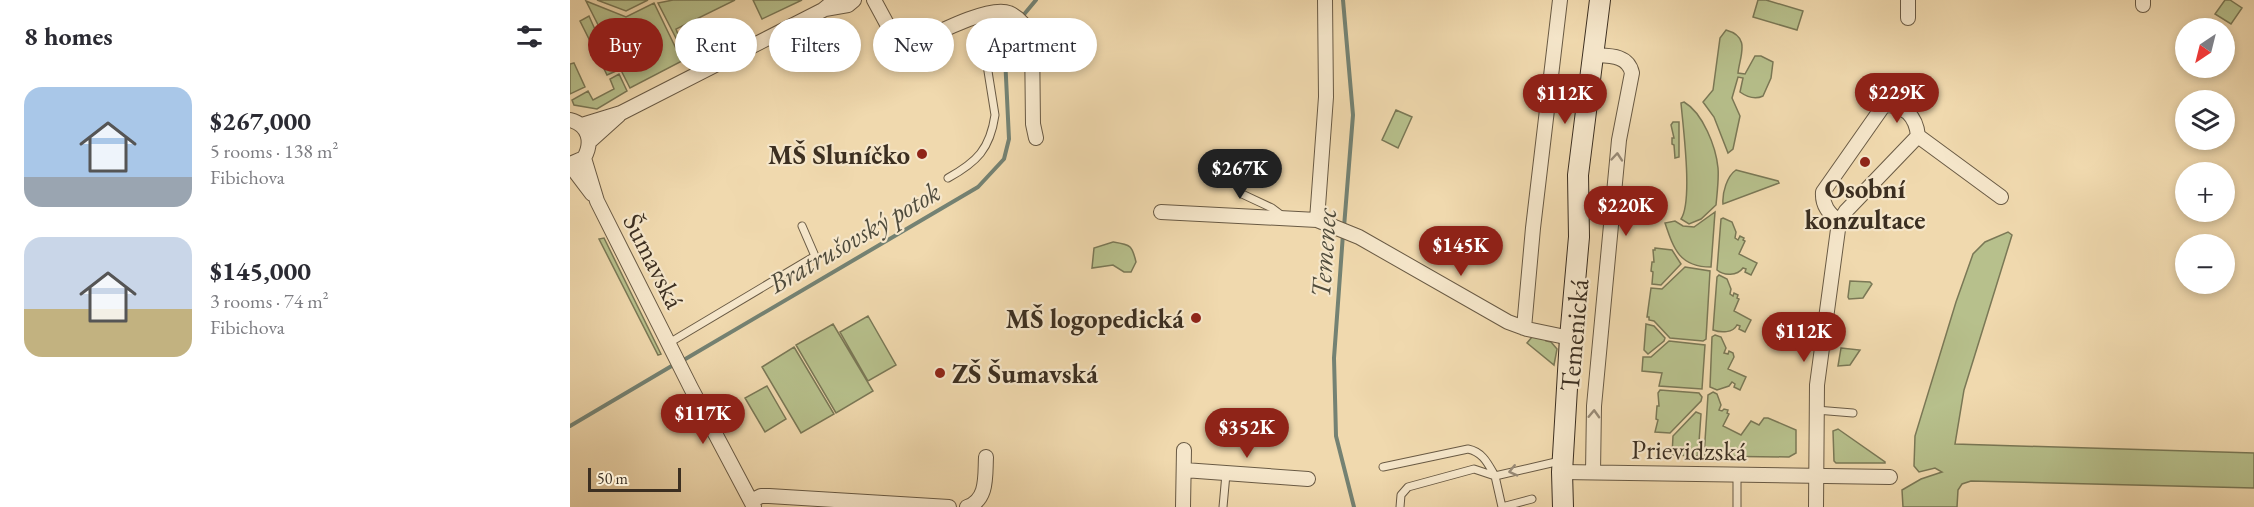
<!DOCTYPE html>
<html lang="en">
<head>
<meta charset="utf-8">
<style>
	body { margin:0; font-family:"EB Garamond",serif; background:#f7f7f7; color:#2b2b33; height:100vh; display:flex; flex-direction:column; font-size:22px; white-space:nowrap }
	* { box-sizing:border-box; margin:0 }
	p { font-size:20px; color:#7c7c81 }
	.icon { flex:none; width:33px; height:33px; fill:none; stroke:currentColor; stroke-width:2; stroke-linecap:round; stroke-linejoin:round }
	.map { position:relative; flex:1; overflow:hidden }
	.panel { display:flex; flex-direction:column; background:#fff; width:570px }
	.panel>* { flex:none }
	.guide { position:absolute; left:18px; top:18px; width:570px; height:54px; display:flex; gap:12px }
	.needle { width:39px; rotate:215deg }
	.tools { position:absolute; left:1605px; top:18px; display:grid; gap:12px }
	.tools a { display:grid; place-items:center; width:60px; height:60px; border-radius:50%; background:#fff; box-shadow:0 3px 9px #0003; font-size:30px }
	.scale { position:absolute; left:18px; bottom:15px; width:93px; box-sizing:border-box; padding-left:6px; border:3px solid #3c2f21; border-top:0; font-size:16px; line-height:21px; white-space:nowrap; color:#3c2f21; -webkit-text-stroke:4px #f5e6ca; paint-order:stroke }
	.price { position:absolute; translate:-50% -51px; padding:0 14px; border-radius:21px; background:#8f2418; color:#fff; font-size:20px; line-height:39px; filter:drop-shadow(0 2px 3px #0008) }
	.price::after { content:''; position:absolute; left:50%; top:36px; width:18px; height:14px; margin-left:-9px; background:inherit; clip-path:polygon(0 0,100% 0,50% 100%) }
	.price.selected { background:#222; color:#fff }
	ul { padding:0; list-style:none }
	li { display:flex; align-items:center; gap:18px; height:150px; padding:0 24px }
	li span { display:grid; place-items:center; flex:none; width:168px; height:120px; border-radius:18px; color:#555 }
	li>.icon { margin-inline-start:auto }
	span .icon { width:72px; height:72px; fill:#fffc; stroke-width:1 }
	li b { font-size:26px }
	h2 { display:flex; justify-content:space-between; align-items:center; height:72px; padding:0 24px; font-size:26px }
	.tag { padding:0 21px; border-radius:27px; background:#fff; box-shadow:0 3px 9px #0003; font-size:21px; line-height:54px }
	.tag.selected { background:#8f2418; color:#fff }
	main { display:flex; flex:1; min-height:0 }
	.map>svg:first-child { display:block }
	.green { fill:#b7c08c; stroke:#7a7856; stroke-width:1.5 }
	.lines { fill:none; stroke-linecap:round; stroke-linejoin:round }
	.stream { stroke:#748273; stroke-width:4 }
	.lane-casing { stroke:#695a44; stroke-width:9 }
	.street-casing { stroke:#695a44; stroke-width:16 }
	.secondary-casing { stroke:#3c2f21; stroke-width:22 }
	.lane { stroke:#f5e6ca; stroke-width:7 }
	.street { stroke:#f5e6ca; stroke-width:14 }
	.secondary { stroke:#f5e6ca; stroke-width:20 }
	.oneway { stroke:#988a76 }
	.poi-dot { fill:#8f2418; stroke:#f5e6ca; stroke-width:2 }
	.labels { text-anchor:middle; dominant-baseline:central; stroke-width:4.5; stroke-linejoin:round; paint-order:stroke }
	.poi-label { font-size:27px; font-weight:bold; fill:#3c2f21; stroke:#f5e6ca; text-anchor:end }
	.street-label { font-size:27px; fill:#3c2f21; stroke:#f5e6ca }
	.water-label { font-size:28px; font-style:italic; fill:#4f4b3c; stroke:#f5e6ca }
</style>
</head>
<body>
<main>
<section class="panel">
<h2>8 homes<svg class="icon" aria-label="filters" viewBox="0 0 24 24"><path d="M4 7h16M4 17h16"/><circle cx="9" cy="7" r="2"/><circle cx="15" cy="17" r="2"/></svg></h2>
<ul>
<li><span style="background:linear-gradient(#a9c7e8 75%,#9aa5b1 0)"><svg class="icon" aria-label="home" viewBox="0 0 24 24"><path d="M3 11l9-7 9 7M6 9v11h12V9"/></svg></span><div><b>$267,000</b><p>5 rooms · 138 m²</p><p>Fibichova</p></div></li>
<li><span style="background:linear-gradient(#c9d6e8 60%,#c2b280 0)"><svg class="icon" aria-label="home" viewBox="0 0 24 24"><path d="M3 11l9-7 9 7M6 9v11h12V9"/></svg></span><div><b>$145,000</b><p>3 rooms · 74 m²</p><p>Fibichova</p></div></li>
</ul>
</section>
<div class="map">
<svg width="1684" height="507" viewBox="0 0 1684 507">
	<rect width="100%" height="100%" fill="#f0d9ae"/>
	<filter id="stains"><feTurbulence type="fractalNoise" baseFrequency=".00333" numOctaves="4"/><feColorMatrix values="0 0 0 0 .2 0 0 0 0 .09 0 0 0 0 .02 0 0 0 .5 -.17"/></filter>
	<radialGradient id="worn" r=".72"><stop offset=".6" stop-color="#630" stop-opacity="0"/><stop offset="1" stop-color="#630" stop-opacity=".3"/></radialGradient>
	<path class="green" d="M27,0H78L56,11Z
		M103,0H165L106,29L111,42L109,44L88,3Z
		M183,0H232L192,19Z
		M1188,0H1196L1233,11L1227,30L1183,17Z
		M1655,0H1660L1672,8L1661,24L1645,14Z
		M16,1L56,17L84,3L112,61L60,88Z
		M19,16L31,43L23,47L10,21Z
		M1156,30C1181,37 1170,55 1168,73L1175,74L1185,56H1191L1203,62L1201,78L1193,96C1185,100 1177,97 1170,92L1173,78L1168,77L1162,98L1170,116L1163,149L1158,153L1144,117L1133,102L1143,90L1150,38Z
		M34,45L46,71L37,75L25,50Z
		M4,63L15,87L0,94V64Z
		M49,74L57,91L27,109L4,105L2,100L18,91L23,100L44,89L40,79Z
		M1114,102C1133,113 1146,147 1148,168C1149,179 1147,194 1146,205L1131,219L1119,224L1111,219C1123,201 1113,127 1111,103Z
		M826,110L842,117L828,148L812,140Z
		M1103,122H1109V157L1105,158L1104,145L1102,144V138H1104L1101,125Z
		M1166,170L1208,181L1209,183L1153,204C1152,193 1157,176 1166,170Z
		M1145,212L1141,267C1110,267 1104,250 1095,223L1105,221L1113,226L1124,227Z
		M1153,218L1162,222L1166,232L1165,238L1168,240L1170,236L1174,238L1173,240L1175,241L1169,254L1187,263L1181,275L1175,272L1176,269L1173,268C1167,276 1154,276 1147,270L1151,219Z
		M1438,232L1442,235L1394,390L1385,444L1684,453V488L1401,481L1392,484L1388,490L1387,507H1333L1332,490L1351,479L1372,472L1365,468L1349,472L1344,466L1345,436L1386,302L1403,254L1415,242Z
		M34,238L91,354L88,355L29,239Z
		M543,242C561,245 562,245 566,262L561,272H554L543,265L522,268L524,248Z
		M1085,248L1102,250L1111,264L1091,285L1082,284L1083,272L1081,271L1082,262H1084L1083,250H1085Z
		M1115,267L1140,271L1136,339L1133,341L1100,338L1084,321L1079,320V317H1077L1081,288L1092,289Z
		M1149,275L1157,279L1161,289L1160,294L1163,296L1164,293L1168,295L1167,298L1169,299L1164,311L1181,320L1175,332L1169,329L1170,326L1167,325C1163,333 1151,333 1143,330L1147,277Z
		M1280,281L1300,282L1302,284L1293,298L1279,299L1278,297Z
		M298,316L326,365L298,381L270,332Z
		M263,324L303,391L266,413L226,345Z
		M1076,324L1084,326L1095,338L1094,341L1078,354L1074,350Z
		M1145,335L1151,337L1156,348L1154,353L1158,354L1159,351L1163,353L1164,357L1158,369L1176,377L1170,390L1164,387L1165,384L1162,382L1159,386L1147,390L1140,387L1142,337Z
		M976,336V341L981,342L987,349L984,365L957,343L962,337Z
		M1099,341L1135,345L1132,389L1089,386L1092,373L1072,371L1073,357H1081Z
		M224,347L264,414L231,433L192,367Z
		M1271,348L1290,350L1280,365L1268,366Z
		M197,386L216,419L195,432L175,398Z
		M1090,390L1129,393L1132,397L1131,401L1100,433L1085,432L1088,420L1086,419L1087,406H1089L1088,393Z
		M1143,392L1147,394L1151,405L1149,410L1152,411L1154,409L1158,410L1157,413L1159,414L1153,426L1171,435L1181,421L1189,425L1194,418H1198L1226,430V453L1219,457L1134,456L1138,395Z
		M1126,412L1131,414L1128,456L1102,455L1103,436Z
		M1268,429L1315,462V463H1266L1264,461L1263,431Z"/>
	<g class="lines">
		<path class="stream" d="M773,0L783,115L774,227
			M451,18L466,0
			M773,234L764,358L766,436L784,507
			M112,361L408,187L434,159L439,139L435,57L439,33L447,23
			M0,426L105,364"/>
		<defs>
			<path id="lane" d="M378,178C407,162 420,149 425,115L409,15
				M672,194L702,208L714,217
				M99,343L245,256L232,226
				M1246,410L1283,413
				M813,467L898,449C913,452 918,464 925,476
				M1167,474V507
				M653,507L656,474
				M830,507L831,495L838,487L904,469L925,476
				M932,507L925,476L990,461
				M932,507L962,499"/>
			<path id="street" d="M304,0L331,50C354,40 418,4 439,13C449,17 456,27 462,36L463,124L466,138
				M755,0L756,97L747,220L789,237L938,322L957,329L1000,338
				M1338,0V18
				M1573,5V0
				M255,9L278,5L284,0
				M1022,55C1038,56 1058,54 1062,73L1049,140L1024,406L1023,472
				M0,120C19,125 23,142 14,158L0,164
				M12,125L51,113L253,10L265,0
				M1348,136L1431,197
				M19,142L49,115
				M14,158L27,201L121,388L184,507
				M0,165L22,194
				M591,212L747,220
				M954,328L963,228L990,0
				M614,470L738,479
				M992,472L1320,477
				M181,501L191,496H199L379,507
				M397,507C418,500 415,476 416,457
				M613,507L614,450
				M1246,507L1247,385L1269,222L1276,211L1348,136C1346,116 1335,105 1314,105L1253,192C1252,206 1259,213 1269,222"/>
			<path id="secondary" d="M993,507L992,472L1000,338L1009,237L1008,175L1030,0"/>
		</defs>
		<use href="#lane" class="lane-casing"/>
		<use href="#street" class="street-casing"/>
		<use href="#secondary" class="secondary-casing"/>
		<use href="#lane" class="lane"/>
		<use href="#street" class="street"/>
		<use href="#secondary" class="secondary"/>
	</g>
	<defs><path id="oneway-chevron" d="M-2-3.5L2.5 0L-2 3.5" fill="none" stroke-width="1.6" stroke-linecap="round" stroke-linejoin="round" transform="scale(1.5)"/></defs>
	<g class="oneway">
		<use href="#oneway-chevron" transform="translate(1047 157) rotate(-85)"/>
		<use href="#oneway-chevron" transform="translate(1024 414) rotate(-88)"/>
		<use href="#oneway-chevron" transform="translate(943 471) rotate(167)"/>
	</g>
	<g class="poi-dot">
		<circle cx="352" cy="154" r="6"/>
		<circle cx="1295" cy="162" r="6"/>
		<circle cx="626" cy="318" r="6"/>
		<circle cx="370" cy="373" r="6"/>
	</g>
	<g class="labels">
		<g class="poi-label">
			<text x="340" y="154">MŠ Sluníčko</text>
			<text x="1295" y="188" text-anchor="middle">Osobní<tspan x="1295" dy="31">konzultace</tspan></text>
			<text x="614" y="318">MŠ logopedická</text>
			<text x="382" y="373" text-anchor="start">ZŠ Šumavská</text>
		</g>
		<g class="street-label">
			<text transform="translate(84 261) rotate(63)">Šumavská</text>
			<text transform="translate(1004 335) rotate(-85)">Temenická</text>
			<text transform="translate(1119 450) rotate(1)">Prievidzská</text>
		</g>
		<g class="water-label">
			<text transform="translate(284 237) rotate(-30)">Bratrušovský potok</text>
			<text transform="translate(753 253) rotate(-86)">Temenec</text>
		</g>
	</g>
	<rect width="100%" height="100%" filter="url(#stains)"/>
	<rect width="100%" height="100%" fill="url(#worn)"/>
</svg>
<div class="tools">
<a><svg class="needle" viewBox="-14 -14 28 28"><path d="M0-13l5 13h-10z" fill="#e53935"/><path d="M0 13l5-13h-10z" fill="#7c7c81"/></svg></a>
<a><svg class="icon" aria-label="layers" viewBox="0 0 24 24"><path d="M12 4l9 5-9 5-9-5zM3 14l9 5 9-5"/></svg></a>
<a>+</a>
<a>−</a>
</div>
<div class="scale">50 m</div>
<b class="price" style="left:1327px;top:124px">$229K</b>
<b class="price" style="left:995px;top:125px">$112K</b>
<b class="price selected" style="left:670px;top:200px">$267K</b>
<b class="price" style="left:1056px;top:237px">$220K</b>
<b class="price" style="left:891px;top:277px">$145K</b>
<b class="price" style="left:1234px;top:363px">$112K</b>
<b class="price" style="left:133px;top:445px">$117K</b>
<b class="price" style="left:677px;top:459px">$352K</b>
<div class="guide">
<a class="tag selected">Buy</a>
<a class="tag">Rent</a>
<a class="tag">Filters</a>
<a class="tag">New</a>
<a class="tag">Apartment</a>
</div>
</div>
</main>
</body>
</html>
